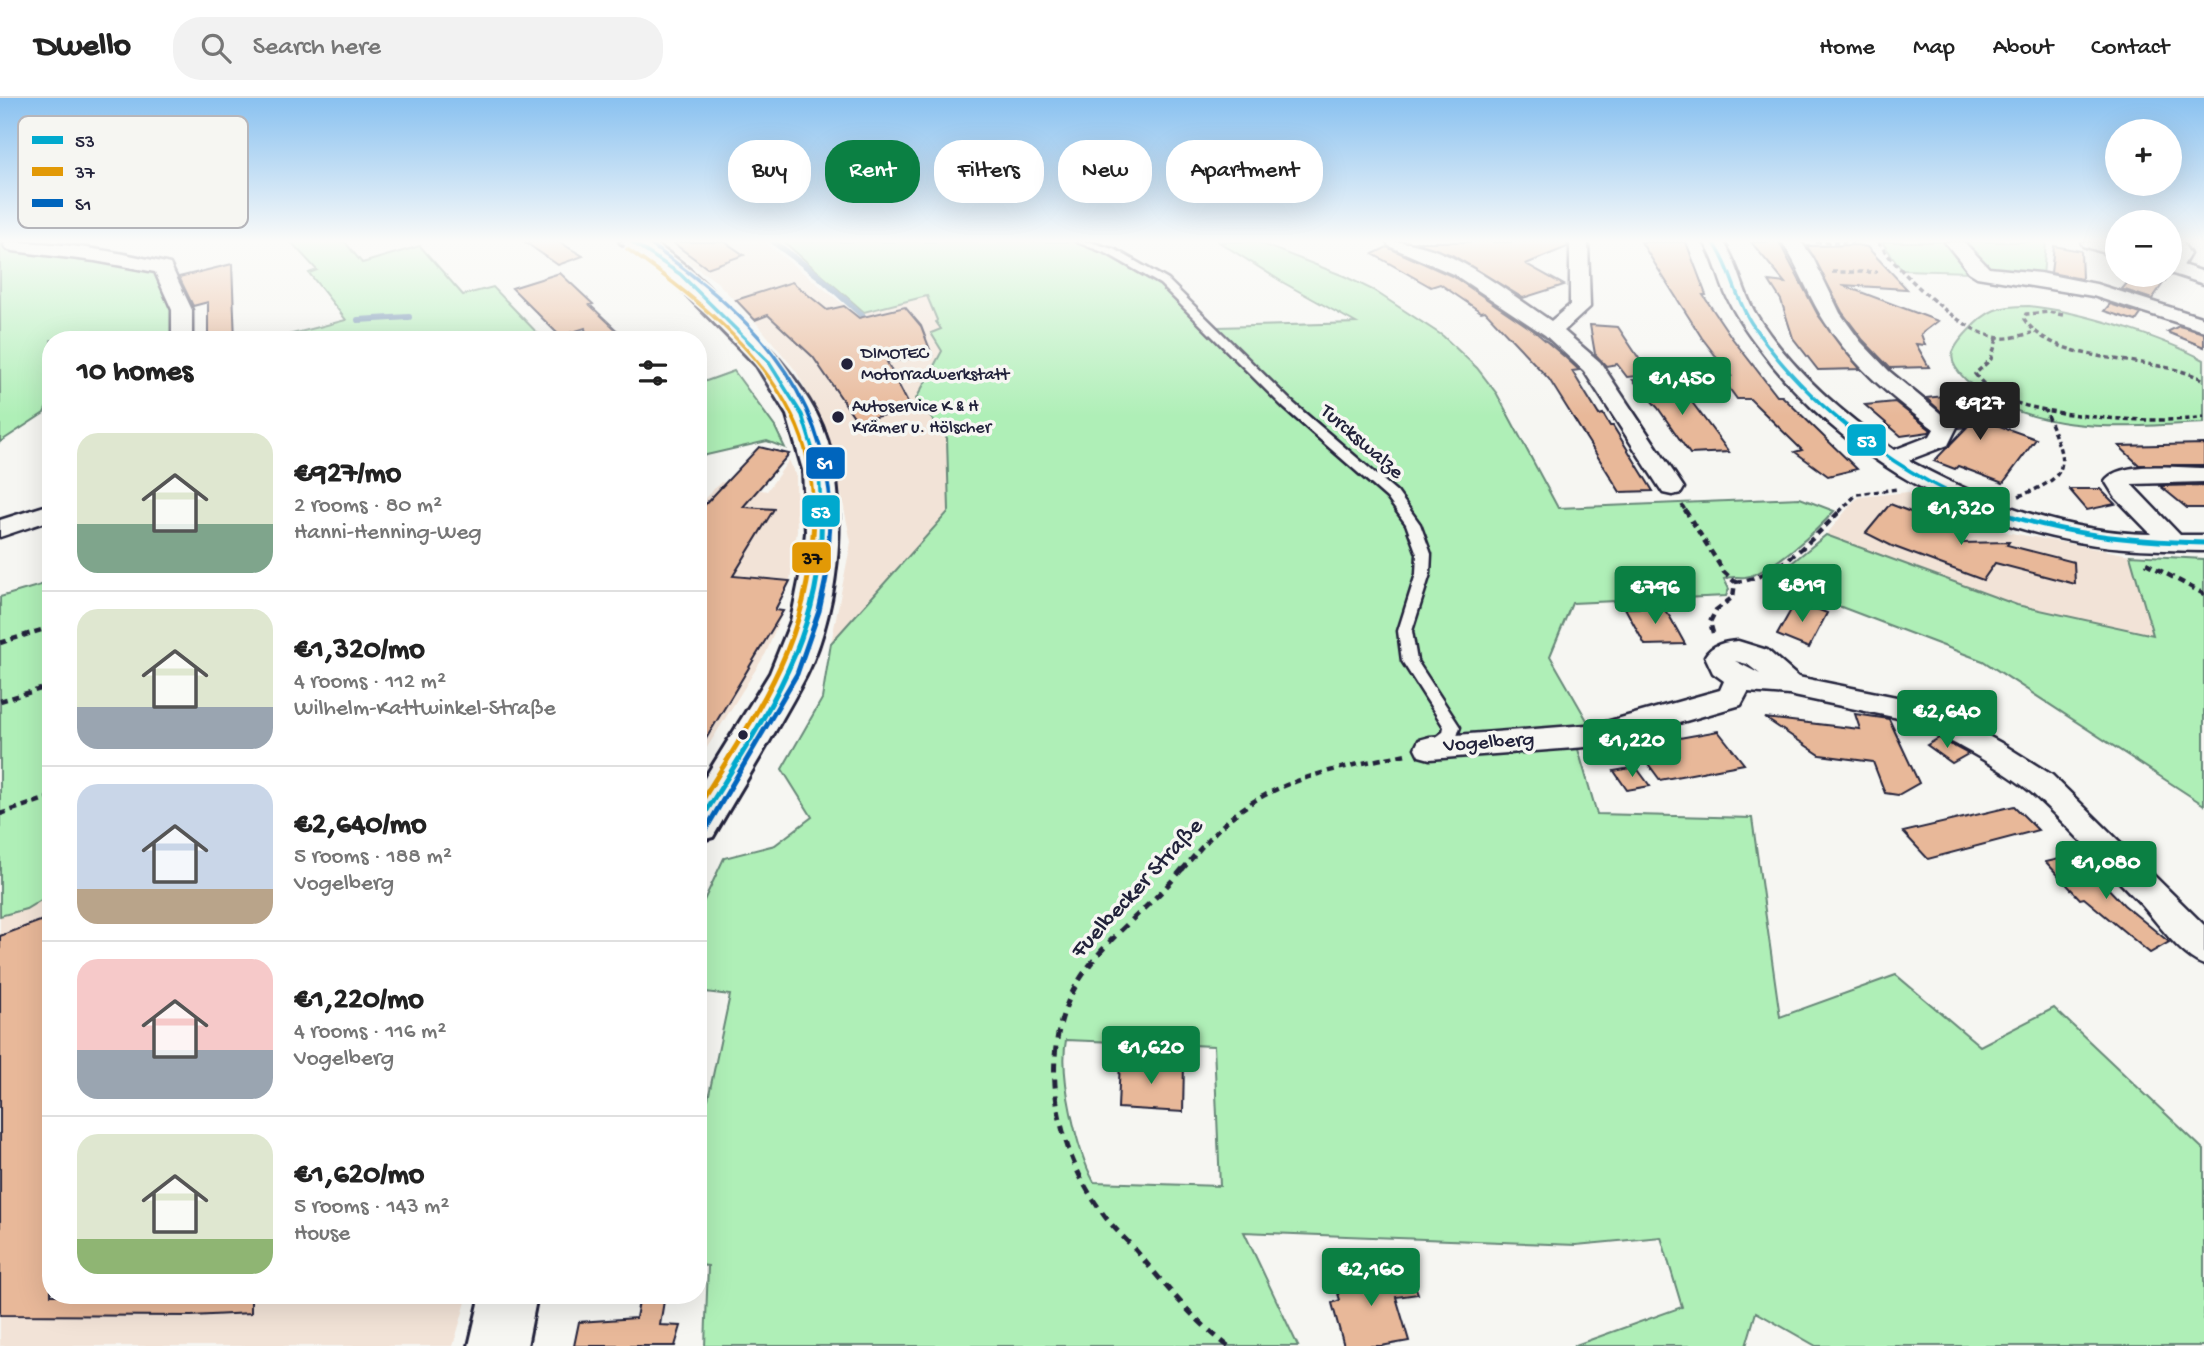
<!DOCTYPE html>
<html lang="en">
<head>
<meta charset="utf-8">
<style>
	body { margin:0; font-family:"Gochi Hand",sans-serif; background:#f2f2f2; color:#222; height:100vh; display:flex; flex-direction:column; font-size:26px; white-space:nowrap }
	* { box-sizing:border-box; margin:0 }
	p { font-size:23px; color:#767676 }
	.icon { flex:none; width:38px; height:38px; fill:none; stroke:currentColor; stroke-width:2; stroke-linecap:round; stroke-linejoin:round }
	.map { position:relative; flex:1; overflow:hidden }
	.panel { position:absolute; left:42px; top:233px; width:665px; height:973px; display:flex; flex-direction:column; background:#fff; border-radius:28px; box-shadow:0 7px 28px #0002 }
	.panel>* { flex:none }
	.banner { position:absolute; left:728px; top:42px; width:665px; height:63px; display:flex; gap:14px }
	.controls { position:absolute; left:2105px; top:21px; display:grid; gap:14px }
	.controls a { display:grid; place-items:center; width:77px; height:77px; border-radius:50%; background:#fff; box-shadow:0 7px 28px #0002; font-size:35px }
	.price { position:absolute; translate:-50% -60px; padding:0 16px; border-radius:7px; background:#0b8043; color:#fff; font-size:23px; line-height:46px; filter:drop-shadow(0 2px 4px #0008) }
	.price::after { content:''; position:absolute; left:50%; top:42px; width:21px; height:16px; margin-left:-10px; background:inherit; clip-path:polygon(0 0,100% 0,50% 100%) }
	.price.on { background:#222; color:#fff }
	ul { padding:0; list-style:none }
	li { display:flex; align-items:center; gap:21px; height:175px; padding:0 35px }
	li+li { border-top:2px solid #e0e0e0 }
	li span { display:grid; place-items:center; flex:none; width:196px; height:140px; border-radius:21px; color:#555 }
	li>.icon { margin-inline-start:auto }
	span .icon { width:84px; height:84px; fill:#fffc; stroke-width:1 }
	li b { font-size:30px }
	h2 { display:flex; justify-content:space-between; align-items:center; height:84px; padding:0 35px; font-size:30px }
	.tag { padding:0 24px; border-radius:28px; background:#fff; box-shadow:0 7px 28px #0002; font-size:24px; line-height:63px }
	.tag.on { background:#0b8043; color:#fff }
	header { display:flex; align-items:center; gap:42px; box-sizing:border-box; height:98px; padding:0 35px; background:#fff; border-bottom:2px solid #e0e0e0 }
	header strong { font-size:33px }
	nav { display:flex; gap:38px; margin-inline-start:auto; font-size:24px }
	.search { width:490px; height:63px; background:#f2f2f2; display:flex; align-items:center; gap:18px; box-sizing:border-box; padding:0 24px; border-radius:28px; color:#767676; font-size:26px }
	.map>svg:first-child { display:block }
	.built { fill:#f2e3d7 }
	.green { fill:#afefb7; stroke:#688879; stroke-width:2; fill-rule:evenodd }
	.lines { fill:none; stroke-linecap:round; stroke-linejoin:round }
	.stream { stroke:#6b8daf; stroke-width:6 }
	.building { fill:#e8b899; stroke:#22223b; stroke-width:2 }
	.service-casing { stroke:#22223b; stroke-width:5 }
	.minor-casing { stroke:#22223b; stroke-width:5 }
	.secondary-casing { stroke:#22223b; stroke-width:6 }
	.path-far2 { stroke:#22223b; stroke-width:3.5; stroke-dasharray:5 3.5; stroke-linecap:butt }
	.path-far1 { stroke:#22223b; stroke-width:4.5; stroke-dasharray:7 5; stroke-linecap:butt }
	.path { stroke:#22223b; stroke-width:5; stroke-dasharray:9 7; stroke-linecap:butt }
	.service { fill:#f6f6f2; fill-rule:evenodd }
	.minor { fill:#f6f6f2; fill-rule:evenodd }
	.secondary { fill:#f6f6f2; fill-rule:evenodd }
	.bus-1-far1-casing { stroke:#f6f6f2; stroke-width:7 }
	.bus-1-casing { stroke:#f6f6f2; stroke-width:10 }
	.bus-2-far1-casing { stroke:#f6f6f2; stroke-width:7 }
	.bus-2-casing { stroke:#f6f6f2; stroke-width:10 }
	.bus-3-far1-casing { stroke:#f6f6f2; stroke-width:7 }
	.bus-3-casing { stroke:#f6f6f2; stroke-width:10 }
	.bus-1-far1 { stroke:#00a9ce; stroke-width:3.5 }
	.bus-1 { stroke:#00a9ce; stroke-width:5 }
	.bus-2-far1 { stroke:#e29906; stroke-width:3.5 }
	.bus-2 { stroke:#e29906; stroke-width:5 }
	.bus-3-far1 { stroke:#0065bd; stroke-width:3.5 }
	.bus-3 { stroke:#0065bd; stroke-width:5 }
	.poi-dot { fill:#22223b; stroke:#f6f6f2; stroke-width:2.5 }
	.labels { text-anchor:middle; dominant-baseline:central; stroke-width:7; stroke-linejoin:round; paint-order:stroke }
	.far-poi-label { font-size:18px; fill:#22223b; stroke:#f6f6f2; text-anchor:start }
	.street-label { font-size:21px; fill:#22223b; stroke:#f6f6f2 }
	.near-street-label { font-size:24px; fill:#22223b; stroke:#f6f6f2 }
	.key { fill:#f6f6f2; stroke:#b6b6bb; stroke-width:2 }
	.key-label { font-size:19px; fill:#22223b }
	.line-badge { stroke:#f6f6f2; stroke-width:2.5 }
	.badge-label { font-size:19px; text-anchor:middle; font-weight:bold; fill:#fff }
	.pale-badge-label { font-size:19px; text-anchor:middle; font-weight:bold; fill:#111 }
</style>
</head>
<body>
<header>
<strong>Dwello</strong>
<div class="search"><svg class="icon" aria-label="search" viewBox="0 0 24 24"><circle cx="10" cy="10" r="6"/><path d="M15 15l6 6"/></svg>Search here</div>
<nav><a>Home</a><a>Map</a><a>About</a><a>Contact</a></nav>
</header>
<div class="map">
<svg width="2204" height="1248" viewBox="0 0 2204 1248">
	<rect width="100%" height="100%" fill="#f6f6f2"/>
	<filter id="ink" filterUnits="userSpaceOnUse"><feTurbulence type="fractalNoise" baseFrequency=".0143" numOctaves="2"/><feDisplacementMap in="SourceGraphic" scale="14" xChannelSelector="R" yChannelSelector="G"/><feConvolveMatrix kernelMatrix="1 2 1 2 8 2 1 2 1" color-interpolation-filters="sRGB"/></filter>
	<g filter="url(#ink)">
		<path class="built" d="M659,144H764L861,220L868,218L864,214L926,197L942,232V253L923,311L947,340L949,413L831,545L851,444L829,337L796,273L759,228L717,184Z
			M789,362L796,378L797,433L790,483L776,512L783,513L766,555L698,664V407L721,384L767,393Z
			M1908,394L1960,419L2006,434L2130,457L2154,537L2017,507L1826,437L1854,403L1860,399Z
			M51,796V1197H468L453,1248H0V818L26,811Z"/>
		<path class="green" d="M0,144H17L15,145L159,171L176,214V241L51,242V301L44,315L0,344Z
			M291,144H345L362,165L420,148L463,197L493,189L543,241H273L346,222L309,175L317,172Z
			M784,144H1089L1115,153L1164,181L1217,229L1356,225L1284,185L1219,144H1257L1344,178L1373,192L1443,238L1477,270L1497,296L1558,410L1800,400L1834,413C1818,432 1770,475 1745,479C1737,480 1732,477 1724,481L1729,491L1726,498L1572,505L1550,558L1592,631L1573,634L1597,716L1752,720L1780,919L1896,877L1980,948L2054,910L2204,1052V1248H1816L1756,1214L1746,1248H1573L1682,1209L1661,1139L1576,1147L1244,1134L1298,1248H705L708,1168L698,1167V1004L708,1001L730,897L698,893V815L724,760L775,747L812,719L782,671L822,601L831,545L949,413L947,340L916,301L942,253L931,235L941,231L936,224L937,222L927,198L864,214ZM1066,942L1214,948L1220,1088L1094,1084C1077,1053 1059,978 1066,942Z
			M1882,144H1947L1970,174L1902,172Z
			M1961,144H2046L2043,178C2002,172 1988,179 1961,144Z
			M2029,208C2078,213 2160,238 2204,262V325C2127,329 2027,339 1966,282C1945,262 1950,252 1968,233C1988,211 1998,208 2029,208Z
			M734,273L775,329L785,350L767,343L698,359V286Z
			M1826,437L2017,507L2153,537L2130,457L2204,461V707L1983,563L1765,480L1793,464Z
			M51,484V796L26,811L0,818V499Z"/>
		<g class="lines">
			<path class="stream" d="M774,144L820,179L864,219
				M358,222L409,219"/>
		</g>
		<path class="building" d="M525,144H559L583,158L558,167Z
			M672,144H725L744,157L707,170Z
			M1414,144H1568L1567,149L1526,166L1564,187L1523,200L1452,157Z
			M1641,144H1686L1706,197H1703L1732,240L1777,298H1782L1857,371L1828,378L1795,354L1802,352L1750,301H1737L1721,279L1731,278L1702,240Z
			M1751,144H1779L1818,217L1860,271L1818,272L1793,240L1781,202L1769,183L1785,185Z
			M1857,147L1867,149L1907,191L1842,187L1938,223L1921,236L1925,247L1916,246L1929,269L1890,270L1863,242L1842,214L1807,148Z
			M2054,148L2081,153L2082,181L2051,175Z
			M1387,149L1454,179L1533,232L1565,259L1579,272L1572,273L1599,317L1603,316L1610,328H1613L1653,393L1620,394L1549,281L1485,213L1481,214L1440,186L1431,189L1373,156Z
			M232,166L235,242H208V204L193,208L179,179Z
			M560,175L593,206L590,207L627,242H587L585,230L560,238L512,190Z
			M2134,177H2169L2152,201L2122,191Z
			M792,184L827,212L844,208L859,220L905,209L921,228L932,257L887,264L911,311L857,323L813,259L768,217L755,222L736,202Z
			M2110,206L2141,216L2136,223L2104,213Z
			M1590,227L1618,229L1650,277L1627,279L1617,266L1606,268L1595,256Z
			M2179,228L2204,235V249L2167,234Z
			M1670,281L1680,295H1685L1729,354L1690,356L1658,310L1633,282Z
			M1953,297L1987,316L1977,320L2036,341L2003,385L1958,368L1955,371L1934,363L1967,329L1959,330L1926,300Z
			M1895,304L1931,332L1929,334L1901,338L1865,307Z
			M2204,346V367H2139L2119,348Z
			M759,349L789,356L743,409L774,411L733,478L790,483L775,512L783,513L698,654V414Z
			M2204,387V410H2187L2160,388Z
			M2069,391H2100L2115,406L2087,412Z
			M1890,406L1916,416L1920,413L1969,432L1961,445L2009,444L2007,447L2074,464L2075,486L1995,465L1983,482L1892,448L1866,435Z
			M1796,503L1827,515L1809,550L1777,537Z
			M1662,509L1670,519L1685,546L1645,547L1625,510Z
			M1855,616L1889,621L1919,685L1898,697L1885,695L1873,664L1820,657L1765,620L1860,631Z
			M1718,633L1744,666L1660,682L1635,648Z
			M1939,640L1950,646L1968,656L1952,665L1927,647Z
			M1636,669L1650,688L1627,692L1614,673Z
			M2014,708L2038,732L1928,761L1903,734Z
			M2076,757L2124,807L2169,844L2150,855L2084,800L2080,801L2046,764Z
			M51,819V1197H251V1215L191,1218L0,1217V838Z
			M1120,962L1184,965L1183,1014L1118,1010Z
			M1364,1171L1367,1182L1411,1175L1418,1196L1396,1199L1409,1243L1381,1248H1344L1332,1205L1340,1202L1332,1177Z
			M640,1197H665L660,1227L681,1228L675,1248H574L579,1224L636,1220Z"/>
		<g class="lines">
			<defs>
				<path id="service" d="M1077,144H1090L1116,152L1168,182L1292,304L1397,394L1420,426L1431,456L1430,476L1412,533L1417,563L1460,629L1456,641L1431,655L1425,653L1423,649L1443,634L1444,629L1402,563L1398,533L1416,476L1417,456L1406,426L1387,400L1284,310L1160,186L1108,156Z
					M2172,144H2182L2190,156L2180,173L2176,174L2171,171L2180,156Z"/>
				<path id="minor" d="M6,144C60,144 117,153 170,166L192,212V242H172V212L155,174L95,163L13,153L6,151L4,147Z
					M1387,144C1441,139 1507,194 1551,223L1570,207V144H1588L1590,209L1564,233L1600,264L1684,390L1681,395L1672,397L1663,395L1584,273L1545,237L1455,177L1389,148Z
					M1704,144L1724,145C1738,165 1742,191 1754,213C1788,269 1841,315 1894,352L1930,338L1934,331C1889,298 1848,263 1820,216C1806,192 1798,167 1782,144H1801L1813,160L1840,215L1861,244L1889,273L1957,329L1948,347L1909,362L1915,366C1989,405 2066,435 2151,436L2115,399L2105,383C2119,362 2180,370 2204,370V384L2131,386L2180,437H2204V453C2162,452 2120,452 2078,444C1951,422 1833,351 1757,247C1745,231 1734,215 1726,197C1718,179 1715,161 1704,144Z
					M1945,144H1964L1989,170L2040,175L2096,186L2204,220V233L2093,198L1977,179L1969,174Z
					M2081,144H2108L2118,147V159L2083,148Z
					M2170,163L2204,174V186L2170,175Z
					M51,406V422L0,439V422Z
					M1738,543L1767,552L1798,579L1916,603L1937,610L2001,645L2052,677L2204,827V867C2181,859 2157,824 2140,805C2104,769 2070,729 2032,695C2007,673 1934,632 1903,621L1789,597L1748,594L1741,607L1599,648L1430,661L1419,658L1415,650L1419,642L1430,639L1599,626L1720,592L1724,583L1713,575L1705,558C1712,546 1725,544 1738,543ZM1735,563L1747,566L1760,576Z"/>
				<path id="secondary" d="M620,144C627,143 638,142 646,144C670,148 718,199 736,217C768,248 794,275 816,315C853,385 841,509 806,578C777,633 744,685 713,739L698,743V691L770,575L791,523L803,464L806,434L803,372L787,317L757,268L671,181Z
					M481,1197H537L527,1248H469Z"/>
			</defs>
			<use href="#service" class="service-casing"/>
			<use href="#minor" class="minor-casing"/>
			<use href="#secondary" class="secondary-casing"/>
			<path class="path-far2" d="M1816,144H1853
				M1878,144C1898,173 1963,237 2000,240C2010,241 2022,237 2032,235
				M1832,174H1877
				M2063,217L2049,214L2026,216L2024,221C2058,270 2152,255 2204,282
				M1997,241L1991,261L1975,276C1984,287 1991,294 2004,300C2043,319 2161,327 2204,319
				M2019,398C2079,376 2064,362 2045,312
				M1682,407L1686,414
				M1839,414L1857,396L1898,391"/>
			<path class="path-far1" d="M1685,412L1724,474L1735,484
				M2146,465L2204,496
				M1735,484C1778,480 1812,441 1841,412
				M1713,535L1710,524L1716,512L1733,499L1735,484
				M0,545L51,529
				M0,603L51,588
				M0,716L51,699
				M1182,772C1200,751 1216,731 1238,714C1285,678 1350,668 1406,656"/>
			<path class="path" d="M1183,770C1147,814 1097,844 1071,897C1038,965 1058,1054 1101,1113C1113,1131 1130,1144 1143,1161C1169,1192 1195,1223 1228,1248"/>
			<use href="#service" class="service"/>
			<use href="#minor" class="minor"/>
			<use href="#secondary" class="secondary"/>
			<defs>
				<path id="bus-1-far1" d="M632,144L680,176L768,263L802,317L819,372L821,414
					M1713,144C1731,168 1735,201 1752,226C1806,307 1905,383 1997,414"/>
				<path id="bus-1" d="M1992,412C2064,437 2128,443 2204,445
					M698,727C760,624 827,539 821,412"/>
				<path id="bus-2-far1" d="M627,151C695,198 782,267 805,351C810,371 813,392 814,414"/>
				<path id="bus-2" d="M698,709C762,605 813,540 814,412"/>
				<path id="bus-3-far1" d="M647,144C746,213 824,286 831,414"/>
				<path id="bus-3" d="M706,731L797,576L819,513L826,480L831,412"/>
			</defs>
			<use href="#bus-1-far1" class="bus-1-far1-casing"/>
			<use href="#bus-1" class="bus-1-casing"/>
			<use href="#bus-2-far1" class="bus-2-far1-casing"/>
			<use href="#bus-2" class="bus-2-casing"/>
			<use href="#bus-3-far1" class="bus-3-far1-casing"/>
			<use href="#bus-3" class="bus-3-casing"/>
			<use href="#bus-1-far1" class="bus-1-far1"/>
			<use href="#bus-1" class="bus-1"/>
			<use href="#bus-2-far1" class="bus-2-far1"/>
			<use href="#bus-2" class="bus-2"/>
			<use href="#bus-3-far1" class="bus-3-far1"/>
			<use href="#bus-3" class="bus-3"/>
		</g>
	</g>
	<linearGradient id="sky" x2="0" y2="1"><stop stop-color="#89c1f0"/><stop offset="0.45" stop-color="#fbfbf9"/><stop offset="1" stop-color="#fbfbf9" stop-opacity="0"/></linearGradient>
	<rect width="2204" height="318" fill="url(#sky)"/>
	<g class="poi-dot">
		<circle cx="847" cy="266" r="7"/>
		<circle cx="838" cy="319" r="7"/>
		<circle cx="743" cy="637" r="6"/>
	</g>
	<g class="labels">
		<g class="far-poi-label">
			<text x="861" y="256">DIMOTEC<tspan x="861" dy="21">Motorradwerkstatt</tspan></text>
			<text x="852" y="309">Autoservice K &amp; H<tspan x="852" dy="21">Krämer u. Hölscher</tspan></text>
		</g>
		<g class="street-label">
			<text transform="translate(1361 345) rotate(41)">Turckswalze</text>
			<text transform="translate(1489 646) rotate(-4)">Vogelberg</text>
		</g>
		<g class="near-street-label">
			<text transform="translate(1138 791) rotate(-47)">Fuelbecker Straße</text>
		</g>
	</g>
	<rect x="18" y="18" width="230" height="112" rx="10" class="key"/>
	<rect x="32" y="38" width="31" height="8" fill="#00a9ce"/>
	<rect x="32" y="69" width="31" height="9" fill="#e29906"/>
	<rect x="32" y="101" width="31" height="8" fill="#0065bd"/>
	<g class="key-label">
		<text x="75" y="49">53</text>
		<text x="75" y="80">37</text>
		<text x="75" y="112">S1</text>
	</g>
	<g class="line-badge">
		<rect x="1846" y="325" width="41" height="34" rx="7" fill="#00a9ce"/>
		<rect x="805" y="348" width="41" height="34" rx="7" fill="#0065bd"/>
		<rect x="801" y="396" width="40" height="34" rx="7" fill="#00a9ce"/>
		<rect x="791" y="443" width="41" height="33" rx="7" fill="#e29906"/>
	</g>
	<g class="badge-label">
		<text x="1867" y="349">53</text>
		<text x="825" y="371">S1</text>
		<text x="821" y="420">53</text>
	</g>
	<g class="pale-badge-label">
		<text x="812" y="466">37</text>
	</g>
</svg>
<div class="controls">
<a>+</a>
<a>−</a>
</div>
<b class="price" style="left:1682px;top:319px">€1,450</b>
<b class="price on" style="left:1980px;top:344px">€927</b>
<b class="price" style="left:1961px;top:449px">€1,320</b>
<b class="price" style="left:1802px;top:526px">€819</b>
<b class="price" style="left:1655px;top:528px">€796</b>
<b class="price" style="left:1947px;top:652px">€2,640</b>
<b class="price" style="left:1632px;top:681px">€1,220</b>
<b class="price" style="left:2106px;top:803px">€1,080</b>
<b class="price" style="left:1151px;top:988px">€1,620</b>
<b class="price" style="left:1371px;top:1210px">€2,160</b>
<div class="banner">
<a class="tag">Buy</a>
<a class="tag on">Rent</a>
<a class="tag">Filters</a>
<a class="tag">New</a>
<a class="tag">Apartment</a>
</div>
<section class="panel">
<h2>10 homes<svg class="icon" aria-label="filters" viewBox="0 0 24 24"><path d="M4 7h16M4 17h16"/><circle cx="9" cy="7" r="2"/><circle cx="15" cy="17" r="2"/></svg></h2>
<ul>
<li><span style="background:linear-gradient(#dfe7d0 65%,#7fa58c 0)"><svg class="icon" aria-label="home" viewBox="0 0 24 24"><path d="M3 11l9-7 9 7M6 9v11h12V9"/></svg></span><div><b>€927/mo</b><p>2 rooms · 80 m²</p><p>Hanni-Henning-Weg</p></div></li>
<li><span style="background:linear-gradient(#dfe7d0 70%,#9aa5b1 0)"><svg class="icon" aria-label="home" viewBox="0 0 24 24"><path d="M3 11l9-7 9 7M6 9v11h12V9"/></svg></span><div><b>€1,320/mo</b><p>4 rooms · 112 m²</p><p>Wilhelm-Kattwinkel-Straße</p></div></li>
<li><span style="background:linear-gradient(#c9d6e8 75%,#b9a48a 0)"><svg class="icon" aria-label="home" viewBox="0 0 24 24"><path d="M3 11l9-7 9 7M6 9v11h12V9"/></svg></span><div><b>€2,640/mo</b><p>5 rooms · 188 m²</p><p>Vogelberg</p></div></li>
<li><span style="background:linear-gradient(#f6c9c9 65%,#9aa5b1 0)"><svg class="icon" aria-label="home" viewBox="0 0 24 24"><path d="M3 11l9-7 9 7M6 9v11h12V9"/></svg></span><div><b>€1,220/mo</b><p>4 rooms · 116 m²</p><p>Vogelberg</p></div></li>
<li><span style="background:linear-gradient(#dfe7d0 75%,#8fb573 0)"><svg class="icon" aria-label="home" viewBox="0 0 24 24"><path d="M3 11l9-7 9 7M6 9v11h12V9"/></svg></span><div><b>€1,620/mo</b><p>5 rooms · 143 m²</p><p>House</p></div></li>
</ul>
</section>
</div>
</body>
</html>
